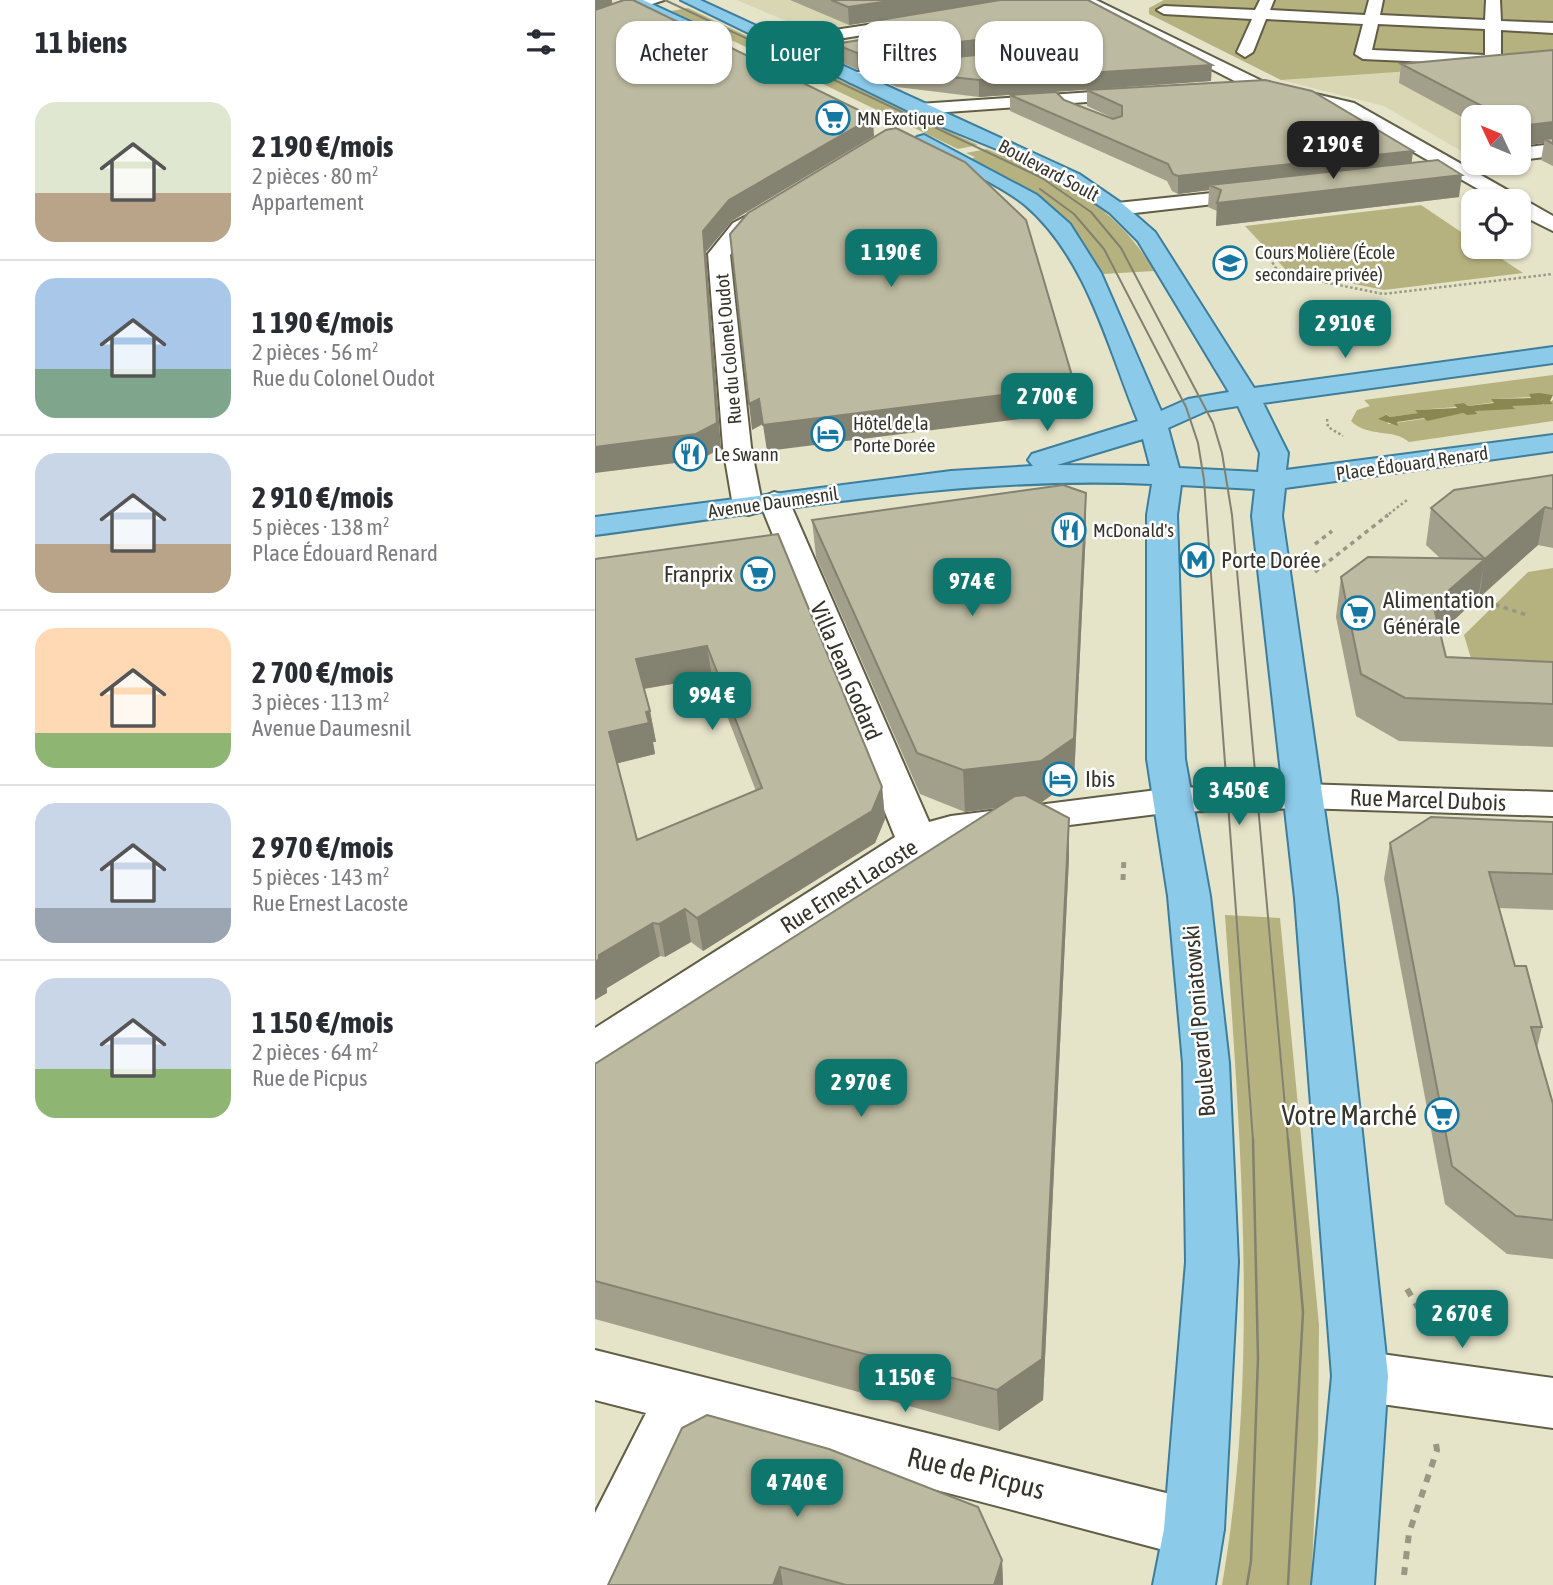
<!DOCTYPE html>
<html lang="fr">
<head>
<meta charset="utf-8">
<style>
	body { margin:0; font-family:"Asap Condensed",sans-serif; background:#f7f7f7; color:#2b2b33; height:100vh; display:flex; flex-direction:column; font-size:26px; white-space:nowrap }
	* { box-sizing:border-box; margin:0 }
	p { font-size:23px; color:#7c7c81 }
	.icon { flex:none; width:38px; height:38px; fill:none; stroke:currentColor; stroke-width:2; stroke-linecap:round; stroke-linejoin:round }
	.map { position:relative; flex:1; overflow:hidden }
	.side { display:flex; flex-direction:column; background:#fff; width:595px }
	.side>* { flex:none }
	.top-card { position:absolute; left:21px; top:21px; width:665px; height:63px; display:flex; gap:14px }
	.needle { width:46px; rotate:314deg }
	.fabs { position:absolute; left:866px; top:105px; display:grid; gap:14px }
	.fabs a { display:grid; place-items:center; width:70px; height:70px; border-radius:14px; background:#fff; box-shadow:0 2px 5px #0004; font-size:35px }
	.price { position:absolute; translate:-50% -60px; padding:0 16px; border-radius:14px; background:#0f766e; color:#fff; font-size:23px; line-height:46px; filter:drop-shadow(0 2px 4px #0008) }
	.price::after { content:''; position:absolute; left:50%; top:42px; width:21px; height:16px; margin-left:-10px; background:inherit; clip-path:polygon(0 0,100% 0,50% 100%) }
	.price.on { background:#222; color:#fff }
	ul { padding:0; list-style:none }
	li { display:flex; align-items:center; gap:21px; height:175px; padding:0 35px }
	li+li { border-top:2px solid #e1e1e2 }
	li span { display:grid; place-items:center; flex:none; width:196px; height:140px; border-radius:21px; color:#555 }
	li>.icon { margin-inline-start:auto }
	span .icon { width:84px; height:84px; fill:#fffc; stroke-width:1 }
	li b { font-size:30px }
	h2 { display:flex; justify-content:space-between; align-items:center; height:84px; padding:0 35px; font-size:30px }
	.tag { padding:0 24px; border-radius:21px; background:#fff; box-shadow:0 2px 5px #0004; font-size:24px; line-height:63px }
	.tag.on { background:#0f766e; color:#fff }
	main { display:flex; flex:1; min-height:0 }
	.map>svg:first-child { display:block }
	.built { fill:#d9d6b4 }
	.green { fill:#b6b27f }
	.water { fill:#8b8751 }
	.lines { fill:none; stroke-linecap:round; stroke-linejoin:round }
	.minor-casing { stroke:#605e46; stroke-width:4 }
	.major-casing { stroke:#3c7e9c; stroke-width:4 }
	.path-far3 { stroke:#989783; stroke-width:2.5; stroke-dasharray:2.5 2.5; stroke-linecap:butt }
	.path-far2 { stroke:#989783; stroke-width:3.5; stroke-dasharray:4.5 4.5; stroke-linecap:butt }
	.path-far1 { stroke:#989783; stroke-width:5; stroke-dasharray:6 6; stroke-linecap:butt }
	.path { stroke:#989783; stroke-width:6; stroke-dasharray:8 8; stroke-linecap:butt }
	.minor { fill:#fff; fill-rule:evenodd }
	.major { fill:#8ccae9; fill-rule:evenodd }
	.tram-far1 { stroke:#82816f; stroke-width:2 }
	.tram { stroke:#82816f; stroke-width:2.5 }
	.wall { fill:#a2a08a; fill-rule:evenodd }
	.shaded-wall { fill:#848270 }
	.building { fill:#bcbaa0; stroke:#848270; stroke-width:2; fill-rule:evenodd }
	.labels { text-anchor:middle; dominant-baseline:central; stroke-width:5; stroke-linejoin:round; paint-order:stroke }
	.far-poi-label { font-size:19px; fill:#35342a; stroke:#fff; text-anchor:start }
	.far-street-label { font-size:19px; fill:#35342a; stroke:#fff }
	.poi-label { font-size:23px; fill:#35342a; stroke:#fff; text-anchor:start }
	.street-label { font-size:23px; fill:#35342a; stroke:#fff }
	.near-poi-label { font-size:28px; fill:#35342a; stroke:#fff; text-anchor:end }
	.near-street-label { font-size:28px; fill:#35342a; stroke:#fff }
</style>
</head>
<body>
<main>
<section class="side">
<h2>11 biens<svg class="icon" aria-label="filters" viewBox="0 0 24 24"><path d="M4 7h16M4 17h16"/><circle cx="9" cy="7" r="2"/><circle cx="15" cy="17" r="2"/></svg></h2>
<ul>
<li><span style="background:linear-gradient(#dfe7d0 65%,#b9a48a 0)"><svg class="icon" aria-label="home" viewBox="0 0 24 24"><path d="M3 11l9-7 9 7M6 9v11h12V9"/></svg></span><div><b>2 190 €/mois</b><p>2 pièces · 80 m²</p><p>Appartement</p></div></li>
<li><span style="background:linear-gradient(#a9c7e8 65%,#7fa58c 0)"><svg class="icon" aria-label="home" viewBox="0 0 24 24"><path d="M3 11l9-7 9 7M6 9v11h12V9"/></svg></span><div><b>1 190 €/mois</b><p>2 pièces · 56 m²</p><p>Rue du Colonel Oudot</p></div></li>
<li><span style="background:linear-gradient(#c9d6e8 65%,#b9a48a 0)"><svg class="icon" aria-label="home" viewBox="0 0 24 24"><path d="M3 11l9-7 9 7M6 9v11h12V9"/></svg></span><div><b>2 910 €/mois</b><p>5 pièces · 138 m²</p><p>Place Édouard Renard</p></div></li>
<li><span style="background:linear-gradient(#ffd9b3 75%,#8fb573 0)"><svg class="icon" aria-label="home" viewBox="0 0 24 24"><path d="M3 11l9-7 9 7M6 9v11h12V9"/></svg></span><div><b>2 700 €/mois</b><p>3 pièces · 113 m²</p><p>Avenue Daumesnil</p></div></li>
<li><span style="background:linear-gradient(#c9d6e8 75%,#9aa5b1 0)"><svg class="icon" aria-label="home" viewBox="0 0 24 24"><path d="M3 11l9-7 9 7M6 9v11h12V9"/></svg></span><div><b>2 970 €/mois</b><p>5 pièces · 143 m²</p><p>Rue Ernest Lacoste</p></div></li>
<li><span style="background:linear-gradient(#c9d6e8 65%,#8fb573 0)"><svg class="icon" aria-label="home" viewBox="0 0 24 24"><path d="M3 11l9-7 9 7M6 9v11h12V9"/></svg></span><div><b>1 150 €/mois</b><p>2 pièces · 64 m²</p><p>Rue de Picpus</p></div></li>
</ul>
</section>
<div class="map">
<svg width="958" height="1585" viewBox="0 0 958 1585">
	<rect width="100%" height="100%" fill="#e5e3c8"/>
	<path class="built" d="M142,0H417L234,28L203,26Z
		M958,58V159L924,162V117H878V158L789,106L686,80Z"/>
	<path class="green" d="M569,0H958V61L686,80L554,14V8Z
		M93,8L383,145L363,149L76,11Z
		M392,149L403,154L410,152C470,182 525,211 559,271L508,274C469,205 444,194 375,159L380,157L371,153Z
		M826,205L878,240V247H889L928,273L789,290L691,270L650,226Z
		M958,375V395L935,394L937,397L897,399L900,402L873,406L869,403L860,404L862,407L822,410L824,413L795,417L790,413L793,424L868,413L872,415L879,411L944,402L948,405L958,400V421L814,442C798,428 773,438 756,421L762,410L775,406L769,400Z
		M958,568V690L885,689L869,635L933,572Z
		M630,915L685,918L724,1325L723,1442L716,1585H627C665,1368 645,1134 630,915Z"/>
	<path class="water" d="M944,393L958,395L955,401L958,404L917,406L920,409L880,411L882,414L872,415L868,413L832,421L829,418L802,422L803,426L783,419L791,415L789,413L795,417L823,413L820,410L862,408L859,404L869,403L873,406L899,403L896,399L936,398L934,394Z"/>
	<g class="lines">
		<defs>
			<path id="minor" d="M37,0H69L0,23V13Z
				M483,0H501L669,82L759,103L958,216V231L924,214V201H904L747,111L657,90Z
				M665,0H679L675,10L770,15L774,0H788L785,15L890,20L891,0H905L906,21L958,23V33L906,30V60L898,65L768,59L760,54L768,24L671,19L658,52L650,57L642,52L657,19L569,14L562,10L569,6L660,10ZM783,24L890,29V55L777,50Z
				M331,16L339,21L336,24L181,49L173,44L181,39Z
				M341,62L349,67L347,71L256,83L248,78L256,73Z
				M542,89L548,90L551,94L548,98L324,114L315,109L324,104Z
				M958,144V156L924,160V148Z
				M665,188L675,194L672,198L522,215L512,209L522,203Z
				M177,203L184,205L187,209L184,213L154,233L135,255L156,447L166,498L179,492L189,495L194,501L334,822L356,816L578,788L707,784L958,792V816L707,808L578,812L363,839L336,850L16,1062L0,1067V1028L300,837L167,508L164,512L153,515L142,512L138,506L128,447L113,254L138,223Z
				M0,1350L599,1500L620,1509L629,1529L620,1549L599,1558L103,1427L29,1585H0V1513L51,1413L0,1400Z
				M765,1351L958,1378V1428L765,1401L745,1393L737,1376L745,1359Z"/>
			<path id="major" d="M29,0H48L126,36L124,39H112Z
				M86,0H105L484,174L529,205L560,232L659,388L958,347V363L668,403L693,453L691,470L958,435V451L690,488L687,516L742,898L793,1376L779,1585H717L737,1376L700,898L657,516L660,489L586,485L582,515L590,759L615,896L634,1063L643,1262L629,1529L620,1585H558L569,1529L591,1262L588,1063L573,896L552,759V515L557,484C371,475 184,511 0,535V517L356,471L438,466L433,460L437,454L543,421C513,348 492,258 430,205C406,185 352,161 322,145L320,141L322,137L329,135L442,195L475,224L506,273L566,411L593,399L634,392L543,241L515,213L470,182L404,150L338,123ZM643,406L665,453L663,472L584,468L573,428L611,411ZM548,439L555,466L462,465Z"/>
		</defs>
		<use href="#minor" class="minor-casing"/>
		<use href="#major" class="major-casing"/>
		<path class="path-far3" d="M672,254L684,273L788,294L958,274
			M732,419L733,427L748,436
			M790,517L812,500"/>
		<path class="path-far2" d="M720,544L737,531
			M720,572L793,515
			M883,599L932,615"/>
		<path class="path-far1" d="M528,880L529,857"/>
		<path class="path" d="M812,1289L824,1309L827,1333
			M809,1575L814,1533L842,1450L840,1438"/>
		<use href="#minor" class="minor"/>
		<use href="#major" class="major"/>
		<path class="tram-far1" d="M70,0L447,178L496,212L526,248L618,423L627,453L637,515L693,1140
			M445,189L479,214L509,249L591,407L603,443L609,480L658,1140"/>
		<path class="tram" d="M693,1139L708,1312L693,1585
			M652,1585L656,1561L663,1358L658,1139"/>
	</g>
	<path class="wall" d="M195,0H493L616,81L384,97L302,87L289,82L288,67L263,70L241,60L240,44L282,37L280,36L279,21L254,25ZM480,39L486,43L437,49L445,43Z
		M958,50V166L946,160L949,143L924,146V117H878V123L804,83L806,64Z
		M492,90L816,163L864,197L621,226L622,211L613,207L614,190L583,194L577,191L572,181L415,111V95L469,100L518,119H520L492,106Z
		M958,475V548L943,545L883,597L845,633L851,657L958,662V747L804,741L761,716L741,617L746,577L845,558L831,545L836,508Z
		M217,520L491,529L479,779L447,802H444L474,818V857L448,1400L404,1431L0,1319V1064L401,808L370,812L325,794L221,557Z
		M0,559L287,787L290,819L280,843L108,951L96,942L70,957L65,956L12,988V993ZM117,677L161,791L42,840L22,763L60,754L58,742H61L55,711L49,689Z
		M958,822V910L904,908L920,966L947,1027L942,1048L958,1104V1259L912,1254L850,1204L789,879L795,843Z
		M87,1428L407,1560L408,1585H13Z"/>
	<path class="shaded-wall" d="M0,0H17V4L0,12Z
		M301,0H420L254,25L253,7Z
		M480,24V39L445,43L436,49L288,65V67L263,70L262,53Z
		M617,65L616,81L384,97V80Z
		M278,117L279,136L137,221L111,252L126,448L105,460L0,473V447L108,231L134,200Z
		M958,122V142L950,139L949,143L924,146L925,126Z
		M818,151L816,168L614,185V190L583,194V176Z
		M867,175L864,197L621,226L622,203Z
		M480,386V412L172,451L168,425Z
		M164,399L168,424L157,430L154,404Z
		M491,493V529L479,779L447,802L370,812L368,770Z
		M950,507L943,545L884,598L890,559Z
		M890,559L883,598L832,645L838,604Z
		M112,646L117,677L47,689L41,659Z
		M55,711L61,742H58L60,754L20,764L14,732L51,712Z
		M287,787L290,819L280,843L108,951L102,918Z
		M474,818V857L448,1400L404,1431L402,1390Z
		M90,909L96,942L70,957L64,924Z
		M58,923L65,956L12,988V993L0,1000V962L4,955Z
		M407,1560L408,1585H399Z
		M185,1567L188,1585H178Z"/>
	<path class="building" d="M29,0H38L278,117L134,200L108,231L122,423L101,434L0,447V10Z
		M236,0H301L253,7Z
		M405,0H493L617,65L384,80L301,71L288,65L491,43L502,36L480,24L445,28L436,34L262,53L240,44L308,33L279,21Z
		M958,50V122L925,126H924V117H908L806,64Z
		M670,80L717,91L818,151L583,176L578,174L573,164L415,95L461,92L469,100L518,119L527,116V106L492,90Z
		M301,128L370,162L431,220L480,386L168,425L164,399L154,404L135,234L153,213L291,130Z
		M958,138V144L950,139Z
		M843,160L867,175L622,203L626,190L614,185Z
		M958,475V509L950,507L890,559L836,508L859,490Z
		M468,485L491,493L479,738L446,761L368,770L322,753L217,520Z
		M183,534L287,787L277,811L102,918L90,909L64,924L58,923L4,955V959L0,962V559ZM112,646L167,788L42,840L14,732L54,723L51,712L55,711L41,659Z
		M773,557L890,559L838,604L851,657L958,662V704L810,698L766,674L746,577Z
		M430,795L474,818L447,1359L402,1390L0,1281V1064L420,796Z
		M836,817L958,822V874L894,872L920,966H931L947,1027H936L958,1104V1220L921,1216L857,1166L795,843Z
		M112,1415L234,1449L383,1507L407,1560L399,1585H251L185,1567L178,1585H13L87,1428Z"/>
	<defs>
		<symbol id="supermarket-ring" viewBox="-11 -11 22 22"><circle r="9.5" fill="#fff" stroke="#1577a3" stroke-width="1.5"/><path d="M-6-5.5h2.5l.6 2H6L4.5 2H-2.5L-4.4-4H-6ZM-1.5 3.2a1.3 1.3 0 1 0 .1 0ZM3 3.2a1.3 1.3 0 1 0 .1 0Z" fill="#1577a3"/></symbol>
		<symbol id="school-ring" viewBox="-11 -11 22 22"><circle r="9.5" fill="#fff" stroke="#1577a3" stroke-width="1.5"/><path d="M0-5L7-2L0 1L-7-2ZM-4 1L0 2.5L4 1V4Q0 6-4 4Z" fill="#1577a3"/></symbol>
		<symbol id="hotel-ring" viewBox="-11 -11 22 22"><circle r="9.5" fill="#fff" stroke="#1577a3" stroke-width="1.5"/><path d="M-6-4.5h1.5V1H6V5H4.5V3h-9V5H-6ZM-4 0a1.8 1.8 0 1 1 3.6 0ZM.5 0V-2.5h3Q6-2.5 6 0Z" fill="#1577a3"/></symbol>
		<symbol id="restaurant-ring" viewBox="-11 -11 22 22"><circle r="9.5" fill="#fff" stroke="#1577a3" stroke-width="1.5"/><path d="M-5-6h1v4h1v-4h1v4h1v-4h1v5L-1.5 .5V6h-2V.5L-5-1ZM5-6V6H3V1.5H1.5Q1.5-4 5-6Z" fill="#1577a3"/></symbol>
		<symbol id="metro-ring" viewBox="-11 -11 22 22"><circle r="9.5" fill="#fff" stroke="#1577a3" stroke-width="1.5"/><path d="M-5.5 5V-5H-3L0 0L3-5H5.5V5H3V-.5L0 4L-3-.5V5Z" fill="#1577a3"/></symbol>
	</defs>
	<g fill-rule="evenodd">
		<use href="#supermarket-ring" x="219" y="99" width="38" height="38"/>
		<use href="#school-ring" x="616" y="244" width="38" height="38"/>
		<use href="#hotel-ring" x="214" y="415" width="38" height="38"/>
		<use href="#restaurant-ring" x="76" y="435" width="38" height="38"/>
		<use href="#restaurant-ring" x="455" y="511" width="38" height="38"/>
		<use href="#metro-ring" x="583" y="541" width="38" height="38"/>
		<use href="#supermarket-ring" x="144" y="555" width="38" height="38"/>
		<use href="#supermarket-ring" x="744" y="594" width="38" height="38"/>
		<use href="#hotel-ring" x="446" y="760" width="38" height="38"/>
		<use href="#supermarket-ring" x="828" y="1096" width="38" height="38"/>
	</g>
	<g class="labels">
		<g class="far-poi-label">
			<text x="262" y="118">MN Exotique</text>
			<text x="660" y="252">Cours Molière (École<tspan x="660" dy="22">secondaire privée)</tspan></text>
			<text x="258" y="423">Hôtel de la<tspan x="258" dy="22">Porte Dorée</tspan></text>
			<text x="119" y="454">Le Swann</text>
			<text x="498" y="530">McDonald's</text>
		</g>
		<g class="far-street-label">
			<text transform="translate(454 170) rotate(28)">Boulevard Soult</text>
			<text transform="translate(133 349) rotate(-95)">Rue du Colonel Oudot</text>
			<text transform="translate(817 463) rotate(-8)">Place Édouard Renard</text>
			<text transform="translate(178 502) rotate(-8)">Avenue Daumesnil</text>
		</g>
		<g class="poi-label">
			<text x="626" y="560">Porte Dorée</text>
			<text x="138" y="574" text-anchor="end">Franprix</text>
			<text x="788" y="600">Alimentation<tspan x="788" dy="26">Générale</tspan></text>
			<text x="490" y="779">Ibis</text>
		</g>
		<g class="street-label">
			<text transform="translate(251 671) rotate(67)">Villa Jean Godard</text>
			<text transform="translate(833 800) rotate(2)">Rue Marcel Dubois</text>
			<text transform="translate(254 886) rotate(-32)">Rue Ernest Lacoste</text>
			<text transform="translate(604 1021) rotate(-95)">Boulevard Poniatowski</text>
		</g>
		<g class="near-poi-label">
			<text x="822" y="1115">Votre Marché</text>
		</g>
		<g class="near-street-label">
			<text transform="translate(381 1473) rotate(14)">Rue de Picpus</text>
		</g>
	</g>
</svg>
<div class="fabs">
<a><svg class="needle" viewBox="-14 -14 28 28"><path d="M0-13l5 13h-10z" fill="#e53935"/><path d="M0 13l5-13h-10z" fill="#7c7c81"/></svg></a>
<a><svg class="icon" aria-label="locate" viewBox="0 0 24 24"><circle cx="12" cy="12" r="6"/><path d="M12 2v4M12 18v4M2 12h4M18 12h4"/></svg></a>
</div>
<b class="price on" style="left:738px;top:181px">2 190 €</b>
<b class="price" style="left:296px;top:289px">1 190 €</b>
<b class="price" style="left:750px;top:360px">2 910 €</b>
<b class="price" style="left:452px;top:433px">2 700 €</b>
<b class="price" style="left:377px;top:618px">974 €</b>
<b class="price" style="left:117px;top:732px">994 €</b>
<b class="price" style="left:644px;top:827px">3 450 €</b>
<b class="price" style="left:266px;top:1119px">2 970 €</b>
<b class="price" style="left:867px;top:1350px">2 670 €</b>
<b class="price" style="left:310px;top:1414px">1 150 €</b>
<b class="price" style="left:202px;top:1519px">4 740 €</b>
<div class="top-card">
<a class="tag">Acheter</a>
<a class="tag on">Louer</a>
<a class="tag">Filtres</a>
<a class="tag">Nouveau</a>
</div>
</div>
</main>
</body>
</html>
